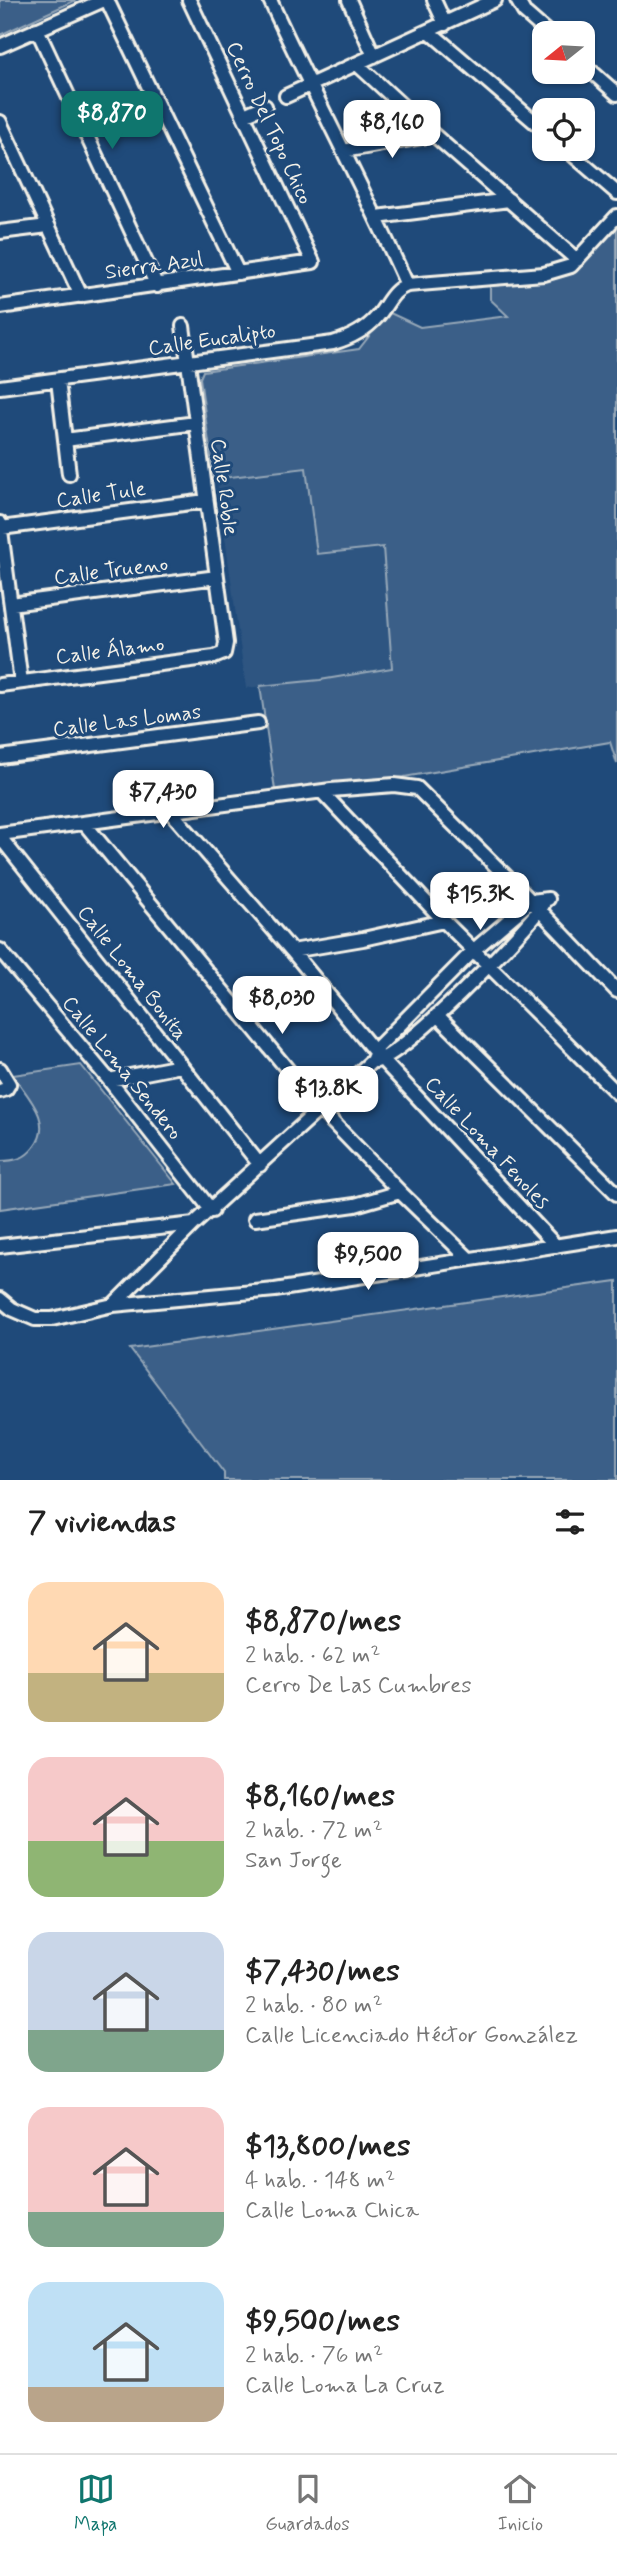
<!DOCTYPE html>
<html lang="es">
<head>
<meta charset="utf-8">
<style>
	body { margin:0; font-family:Mynerve,sans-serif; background:#f6f6f6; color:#222; height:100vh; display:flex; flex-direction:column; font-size:26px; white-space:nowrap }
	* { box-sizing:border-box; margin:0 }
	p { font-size:23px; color:#767676 }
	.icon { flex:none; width:38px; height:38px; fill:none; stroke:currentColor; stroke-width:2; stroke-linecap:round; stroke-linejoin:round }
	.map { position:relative; height:1480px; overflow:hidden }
	.side { display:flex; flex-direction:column; background:#fff; flex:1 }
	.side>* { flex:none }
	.needle { width:46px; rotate:252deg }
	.fabs { position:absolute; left:532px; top:21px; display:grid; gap:14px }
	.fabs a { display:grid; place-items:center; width:63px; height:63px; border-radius:14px; background:#fff; box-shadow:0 2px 5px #0004; font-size:35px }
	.price { position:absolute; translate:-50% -60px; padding:0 16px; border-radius:14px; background:#fff; color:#222; font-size:23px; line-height:46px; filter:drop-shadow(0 2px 4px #0008) }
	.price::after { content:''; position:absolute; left:50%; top:42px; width:21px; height:16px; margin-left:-10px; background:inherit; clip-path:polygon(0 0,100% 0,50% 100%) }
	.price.active { background:#0f766e; color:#fff }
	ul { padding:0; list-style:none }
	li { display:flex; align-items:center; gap:21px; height:175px; padding:0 28px }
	li span { display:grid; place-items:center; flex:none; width:196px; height:140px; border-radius:21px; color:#555 }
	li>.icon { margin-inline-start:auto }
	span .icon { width:84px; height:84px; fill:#fffc; stroke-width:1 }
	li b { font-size:30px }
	h2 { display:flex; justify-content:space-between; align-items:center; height:84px; padding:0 28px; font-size:30px }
	.menu { display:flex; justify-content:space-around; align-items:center; height:98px; border-top:2px solid #e0e0e0; background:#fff; font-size:19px; color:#767676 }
	.menu a { display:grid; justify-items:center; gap:4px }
	.menu .active { color:#0f766e }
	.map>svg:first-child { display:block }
	.built { fill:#2d5581 }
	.green { fill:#3a5f88; stroke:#97a8b8; stroke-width:2 }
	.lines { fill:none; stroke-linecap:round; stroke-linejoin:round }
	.minor-casing { stroke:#f4f1e8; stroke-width:18 }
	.minor { stroke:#1f4a7a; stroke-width:12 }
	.labels { text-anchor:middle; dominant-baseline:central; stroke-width:6; stroke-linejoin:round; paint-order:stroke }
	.street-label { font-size:21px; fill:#f4f1e8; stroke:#1f4a7a }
</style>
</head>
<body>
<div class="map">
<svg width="617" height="1480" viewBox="0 0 617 1480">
	<rect width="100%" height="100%" fill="#1f4a7a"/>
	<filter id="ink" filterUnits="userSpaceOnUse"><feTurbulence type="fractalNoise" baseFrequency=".0143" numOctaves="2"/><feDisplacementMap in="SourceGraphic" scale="14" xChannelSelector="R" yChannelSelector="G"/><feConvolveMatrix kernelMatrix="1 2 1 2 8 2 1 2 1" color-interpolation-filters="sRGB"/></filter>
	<g filter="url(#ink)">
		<path class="built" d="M306,468L383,547L392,668L320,680L246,688L217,479Z"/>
		<path class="green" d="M0,0H76L0,35Z
			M617,228V764L610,742L404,777L275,790L260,686L320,680L392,668L383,547L317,554L306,468L214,479L200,378L203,371L359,349L388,312L420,327L508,316L490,299V285L553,279L574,273Z
			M81,1065L176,1184L0,1209V1161C15,1161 25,1159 34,1147C54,1122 28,1097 13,1075Z
			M617,1281V1480H224V1473L130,1349Z"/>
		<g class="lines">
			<defs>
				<path id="minor" d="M107,0L238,273
					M270,0C314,96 364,188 407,285
					M349,0L374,56
					M434,0L445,24
					M517,0L524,12L548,33
					M37,29L157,286
					M429,31L544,130
					M0,46L104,0
					M357,64L434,135L577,260
					M583,64L617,94
					M286,96L495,0
					M244,115L265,106
					M0,122L81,296
					M566,149L617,193
					M343,151L434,135
					M377,217L509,200
					M0,232L48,226
					M0,307L313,262L189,0
					M58,380L69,474
					M0,387L333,343C350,338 365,331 377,317C387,306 392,290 407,285L544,274L571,266L617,216
					M65,440L196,423
					M0,523L21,682
					M1,528L206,501
					M11,604L217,577
					M0,685L214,657L224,653L226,643L183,326
					M0,757L258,723
					M322,792L444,921L617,1093
					M171,812L292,951L375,1052L556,1246
					M84,823L321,1110L400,1192L469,1259
					M0,834L331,790L394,785L417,788L531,901L617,991
					M0,837L260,1165
					M0,950L109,1080L212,1211
					M292,951L363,939L444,921
					M437,1015L617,1194
					M376,1061C405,1055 523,933 543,905
					M0,1069L9,1084L6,1089L0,1091
					M109,1080L181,1066
					M255,1219L355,1205L400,1192
					M0,1246L194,1224
					M0,1299L12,1309L35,1319H52L113,1305L275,1290L617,1236
					M113,1305L194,1224L372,1061L378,1047L475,949L531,901L548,899"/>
			</defs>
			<use href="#minor" class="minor-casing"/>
			<use href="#minor" class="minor"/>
		</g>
	</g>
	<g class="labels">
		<g class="street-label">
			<text transform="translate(269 123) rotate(65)">Cerro Del Topo Chico</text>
			<text transform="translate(154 266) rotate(-8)">Sierra Azul</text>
			<text transform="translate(212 340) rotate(-8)">Calle Eucalipto</text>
			<text transform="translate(224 487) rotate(82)">Calle Roble</text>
			<text transform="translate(101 495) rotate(-8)">Calle Tule</text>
			<text transform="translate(111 571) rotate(-7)">Calle Trueno</text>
			<text transform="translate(110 651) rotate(-7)">Calle Álamo</text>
			<text transform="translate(127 721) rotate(-7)">Calle Las Lomas</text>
			<text transform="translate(132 973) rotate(52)">Calle Loma Bonita</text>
			<text transform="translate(122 1068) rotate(51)">Calle Loma Sendero</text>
			<text transform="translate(487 1143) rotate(47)">Calle Loma Fenoles</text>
		</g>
	</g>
</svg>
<div class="fabs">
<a><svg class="needle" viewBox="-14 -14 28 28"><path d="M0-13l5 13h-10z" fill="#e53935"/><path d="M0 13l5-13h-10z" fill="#767676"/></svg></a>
<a><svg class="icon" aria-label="locate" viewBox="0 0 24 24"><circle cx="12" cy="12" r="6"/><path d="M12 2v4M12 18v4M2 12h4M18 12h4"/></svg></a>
</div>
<b class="price active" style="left:112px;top:151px">$8,870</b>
<b class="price" style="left:392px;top:160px">$8,160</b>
<b class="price" style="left:163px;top:830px">$7,430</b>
<b class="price" style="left:480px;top:932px">$15.3K</b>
<b class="price" style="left:282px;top:1036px">$8,030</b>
<b class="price" style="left:328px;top:1126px">$13.8K</b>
<b class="price" style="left:368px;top:1292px">$9,500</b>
</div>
<section class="side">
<h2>7 viviendas<svg class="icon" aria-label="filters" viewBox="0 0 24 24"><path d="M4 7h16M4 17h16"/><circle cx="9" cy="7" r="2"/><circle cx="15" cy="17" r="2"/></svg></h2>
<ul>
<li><span style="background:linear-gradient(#ffd9b3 65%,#c2b280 0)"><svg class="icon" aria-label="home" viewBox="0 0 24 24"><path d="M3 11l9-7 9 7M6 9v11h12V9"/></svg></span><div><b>$8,870/mes</b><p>2 hab. · 62 m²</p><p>Cerro De Las Cumbres</p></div></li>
<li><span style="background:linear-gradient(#f6c9c9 60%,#8fb573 0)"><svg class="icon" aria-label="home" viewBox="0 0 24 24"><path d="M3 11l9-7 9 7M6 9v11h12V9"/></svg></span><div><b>$8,160/mes</b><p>2 hab. · 72 m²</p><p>San Jorge</p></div></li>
<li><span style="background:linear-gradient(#c9d6e8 70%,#7fa58c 0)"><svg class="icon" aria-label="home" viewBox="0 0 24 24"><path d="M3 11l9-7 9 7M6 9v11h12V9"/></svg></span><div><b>$7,430/mes</b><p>2 hab. · 80 m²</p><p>Calle Licenciado Héctor González</p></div></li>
<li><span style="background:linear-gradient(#f6c9c9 75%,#7fa58c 0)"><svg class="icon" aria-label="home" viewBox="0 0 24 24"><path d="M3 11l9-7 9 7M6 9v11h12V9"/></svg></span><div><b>$13,800/mes</b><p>4 hab. · 148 m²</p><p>Calle Loma Chica</p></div></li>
<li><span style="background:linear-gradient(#bfe0f5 75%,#b9a48a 0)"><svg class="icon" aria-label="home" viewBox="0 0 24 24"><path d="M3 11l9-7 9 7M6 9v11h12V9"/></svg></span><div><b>$9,500/mes</b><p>2 hab. · 76 m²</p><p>Calle Loma La Cruz</p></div></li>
</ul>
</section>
<nav class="menu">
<a class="active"><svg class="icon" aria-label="map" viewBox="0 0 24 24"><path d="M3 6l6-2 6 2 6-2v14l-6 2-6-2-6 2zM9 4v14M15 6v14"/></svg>Mapa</a>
<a><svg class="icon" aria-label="saved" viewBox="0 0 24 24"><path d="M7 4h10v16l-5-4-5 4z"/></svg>Guardados</a>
<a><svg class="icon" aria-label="home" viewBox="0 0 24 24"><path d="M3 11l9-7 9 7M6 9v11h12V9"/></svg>Inicio</a>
</nav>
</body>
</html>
